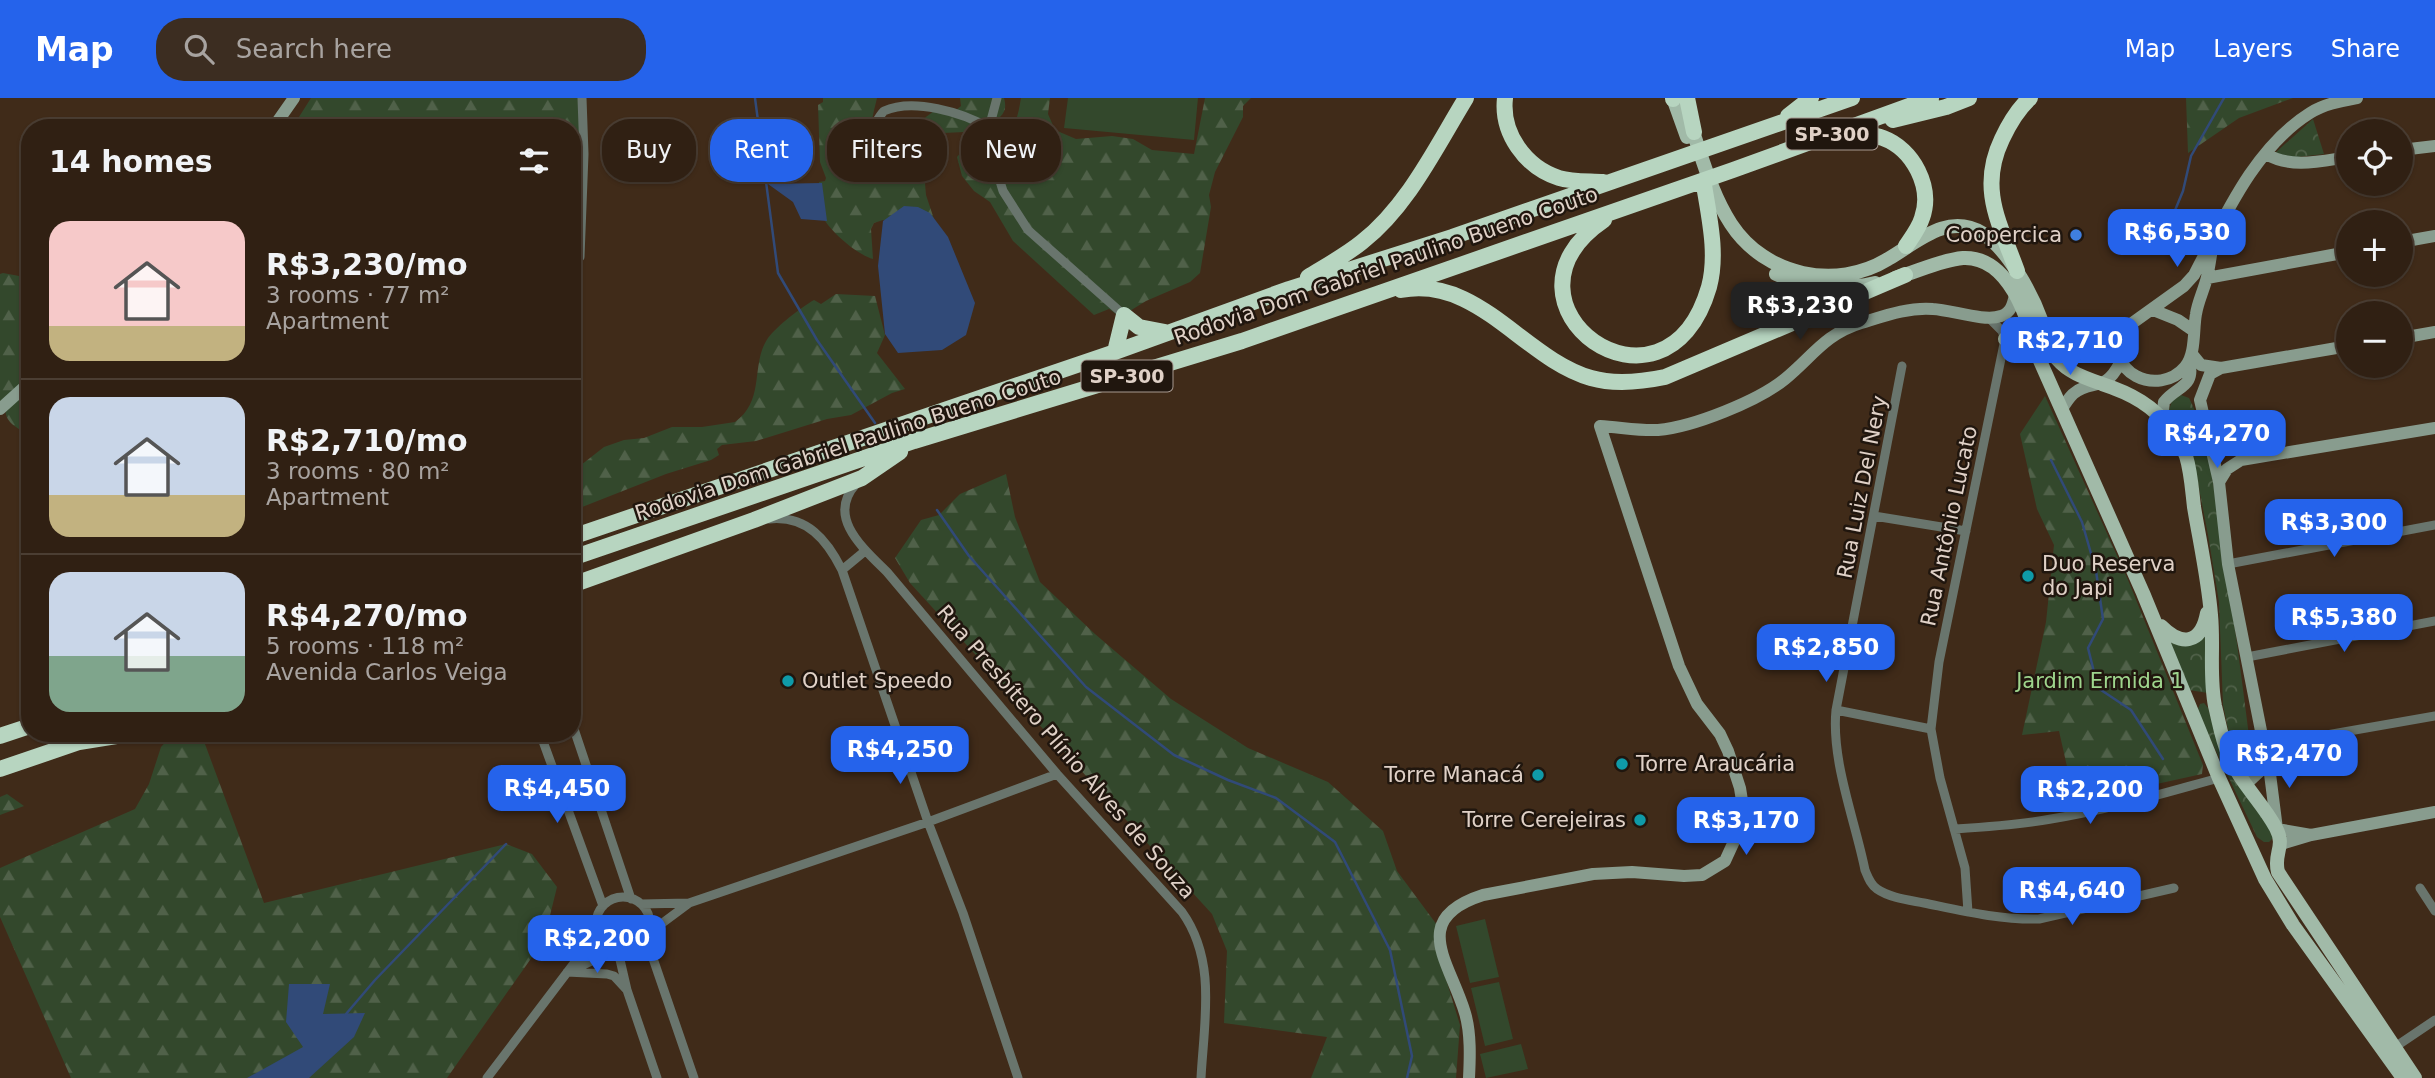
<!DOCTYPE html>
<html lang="en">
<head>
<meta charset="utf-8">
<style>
	body { margin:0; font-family:"DejaVu Sans",sans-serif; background:#3c2d21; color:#f1f3f6; height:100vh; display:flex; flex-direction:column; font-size:26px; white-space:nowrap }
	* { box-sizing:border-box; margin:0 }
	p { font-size:23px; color:#a8a3a0 }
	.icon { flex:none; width:38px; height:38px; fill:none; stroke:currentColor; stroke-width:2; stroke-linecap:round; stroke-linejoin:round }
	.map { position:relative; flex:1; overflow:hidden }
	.side { position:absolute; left:21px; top:21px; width:560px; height:623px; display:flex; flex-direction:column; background:#302013; border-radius:28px; box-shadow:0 2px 5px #0004,0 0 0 2px #4b3e33 }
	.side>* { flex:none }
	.guide { position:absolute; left:602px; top:21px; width:665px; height:63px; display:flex; gap:14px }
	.buttons { position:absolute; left:2336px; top:21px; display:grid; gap:14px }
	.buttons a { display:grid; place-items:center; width:77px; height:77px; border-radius:50%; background:#302013; box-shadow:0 2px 5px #0004,0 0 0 2px #4b3e33; font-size:35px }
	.price { position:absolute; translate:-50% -60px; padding:0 16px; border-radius:14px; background:#2563eb; color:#fff; font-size:23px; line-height:46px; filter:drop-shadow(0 2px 4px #0008) }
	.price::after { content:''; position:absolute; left:50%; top:42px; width:21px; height:16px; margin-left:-10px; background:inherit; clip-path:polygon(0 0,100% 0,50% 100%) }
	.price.on { background:#222; color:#fff }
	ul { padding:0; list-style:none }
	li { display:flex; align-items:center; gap:21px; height:175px; padding:0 28px }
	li+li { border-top:2px solid #4b3e33 }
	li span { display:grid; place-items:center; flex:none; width:196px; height:140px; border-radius:21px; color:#555 }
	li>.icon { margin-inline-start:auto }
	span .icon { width:84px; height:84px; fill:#fffc; stroke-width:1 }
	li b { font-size:30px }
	h2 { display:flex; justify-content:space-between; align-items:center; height:84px; padding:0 28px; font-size:30px }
	.chip { padding:0 24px; border-radius:28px; background:#302013; box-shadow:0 2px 5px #0004,0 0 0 2px #4b3e33; font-size:24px; line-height:63px }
	.chip.on { background:#2563eb; color:#fff }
	header { display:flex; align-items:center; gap:42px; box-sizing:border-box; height:98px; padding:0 35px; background:#2563eb; color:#fff }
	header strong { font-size:33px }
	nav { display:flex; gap:38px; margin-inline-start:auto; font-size:24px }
	.search { width:490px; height:63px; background:#3c2d21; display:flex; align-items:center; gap:18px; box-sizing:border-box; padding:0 24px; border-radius:28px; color:#a8a3a0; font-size:26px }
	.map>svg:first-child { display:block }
	.green { fill:#33482c }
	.forest { fill:url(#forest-firs) }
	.park { fill:url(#park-crowns) }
	.water { fill:#314a78 }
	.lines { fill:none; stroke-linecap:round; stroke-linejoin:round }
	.stream { stroke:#314a78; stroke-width:2.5 }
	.street { stroke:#69756d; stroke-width:9 }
	.secondary { stroke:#889c8e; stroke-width:12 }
	.primary { stroke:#a1baa8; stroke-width:14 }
	.highway { stroke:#b7d5c0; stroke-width:16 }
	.shop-dot { fill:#3f7fe0; stroke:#20160e; stroke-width:2.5 }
	.culture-dot { fill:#0f9aa8; stroke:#20160e; stroke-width:2.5 }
	.labels { text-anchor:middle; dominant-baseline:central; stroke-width:5; stroke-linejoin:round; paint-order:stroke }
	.shield { fill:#20160e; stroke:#a69990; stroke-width:2 }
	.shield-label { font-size:19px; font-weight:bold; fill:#e0d1c7 }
	.poi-label { font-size:21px; fill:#e0d1c7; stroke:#20160e; text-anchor:end }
	.street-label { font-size:21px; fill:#e0d1c7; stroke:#20160e }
	.park-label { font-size:21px; fill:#9ed58d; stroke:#20160e }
</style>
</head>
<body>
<header>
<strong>Map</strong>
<div class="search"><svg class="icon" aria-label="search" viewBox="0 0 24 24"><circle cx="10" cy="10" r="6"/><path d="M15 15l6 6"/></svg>Search here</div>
<nav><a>Map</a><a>Layers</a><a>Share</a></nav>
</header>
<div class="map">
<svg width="2435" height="980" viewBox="0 0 2435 980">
	<defs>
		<pattern id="forest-firs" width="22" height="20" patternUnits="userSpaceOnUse" patternTransform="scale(1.75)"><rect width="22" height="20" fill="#33482c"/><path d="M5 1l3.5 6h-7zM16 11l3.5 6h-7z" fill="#506149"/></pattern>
		<pattern id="park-crowns" width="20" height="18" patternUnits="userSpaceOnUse" patternTransform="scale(1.75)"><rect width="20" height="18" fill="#33482c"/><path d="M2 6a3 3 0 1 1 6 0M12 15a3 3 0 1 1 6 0" fill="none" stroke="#506149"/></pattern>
	</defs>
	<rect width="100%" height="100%" fill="#402b19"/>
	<path class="green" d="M1068,0H1198L1194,42L1064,30Z
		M1485,821L1499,879L1470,885L1456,828Z
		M1499,884L1513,941L1485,948L1471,890Z
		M1521,946L1528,971L1486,980L1480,956Z"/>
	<path class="forest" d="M311,0H584L580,48L572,64V30H439L429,22L417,30H292Z
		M823,0H877C874,14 868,27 877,40L888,41L898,39V35L892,28L893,24L918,25L938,10L955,13L961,8L960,0H1004C1006,8 1006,13 1000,19L964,34L943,35L934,44L918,49L914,58L917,70L924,74L926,97L936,127L883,122L874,125L871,131L873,161C855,156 820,126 818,107C818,100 819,91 819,84L825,83L826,80L820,64L818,7L823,4Z
		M1021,0H1050L1048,16L1055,32L1076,41L1112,38L1133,41L1152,52L1194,56L1205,0H1251L1243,8V19L1215,74L1209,97L1211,109L1200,175L1190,184L1146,203L1120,219L1109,211L1094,217L1013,143L990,104L974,93L962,78L957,59C962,53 964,53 971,50C1006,37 1014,44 1021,0Z
		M2186,0H2293L2239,20L2188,55Z
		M3,175L30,180V339C15,326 4,327 5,305L0,304V176Z
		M836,196L875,198L885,237L877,255L905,291L892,295L851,317L827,321L756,343L722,347L717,351L719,357L711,362L666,376L572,413V366L575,369L581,367L604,349L624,342L644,340L672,329H702L735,324C766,302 750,266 768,240C777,228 800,210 814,202L821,206Z
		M2045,298L2128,482L2203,667L2202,676L2075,704L2059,633L2022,637L2046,524L2054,447L2037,411L2020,336Z
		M1006,376L1015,419L1040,484L1095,536L1171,601L1248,650L1328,684L1383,733L1397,773L1440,831L1438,855L1460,927L1456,980H1311L1327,939L1224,925L1227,853L1212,816L910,485L895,460L921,422L939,417L960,396Z
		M179,637L202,638L264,805L506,746L532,756L557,789L544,842L447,980H71L0,819V770L135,711L149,686L161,649L170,639Z
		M7,696L24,708L0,717V699Z"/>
	<path class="park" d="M2313,21L2324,56L2289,60L2275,55Z
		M2181,297L2189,300C2208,337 2214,389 2220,430C2233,510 2243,590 2253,670L2240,664L2232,650L2223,607L2219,504L2208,437L2192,354L2181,329L2169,312L2172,303Z
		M2208,532V595L2189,592L2166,538Z
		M2204,605L2208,610L2217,641L2273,731L2274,739L2269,744H2264L2257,739L2199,617L2198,611L2200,606Z"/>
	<path class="water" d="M822,85L827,123L801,121L793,104L768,86Z
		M904,108L918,109L930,115L948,139L975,205L966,237L942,252L898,255L885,236L878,168L883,123Z
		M289,886H330L323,916L365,915L354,939L309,980H247L303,949L286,924Z"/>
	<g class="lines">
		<path class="stream" d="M755,0L778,175L817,242L875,325
			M2171,122L2183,93L2191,58L2224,0
			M2051,362L2082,424L2096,473L2103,521L2088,550L2098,590L2131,612L2163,661
			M937,412L969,458L1086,589L1174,657L1228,682L1276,700L1335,744L1390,852L1412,958L1407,980
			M346,916L375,882L506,746"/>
		<path class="street" d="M997,0L989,30L991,54L1003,93L1028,132L1124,217
			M872,31C876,25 879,18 884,13C913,0 962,14 989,30
			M580,159L584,56L582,0
			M1902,268L1836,612C1831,663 1855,722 1865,772C1868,779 1870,786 1877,791C1890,800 1909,802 1924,805C1963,813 2000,822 2039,821L2174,790
			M856,386C826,419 863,450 887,474L1057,676L1182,814C1217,863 1204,923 1201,980
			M1874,418L1966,433
			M769,421C807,417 827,442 842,472L928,724L963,815L1018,980
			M2228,466L2435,427
			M842,472L865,453
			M2247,559L2435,523
			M1836,612L1931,631
			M572,625L631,801
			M540,635L603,808
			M2264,648L2435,618
			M1954,731C1986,729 2019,727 2051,721C2108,712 2164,695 2219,680
			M2420,790L2435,813
			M596 826a27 27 0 1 1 54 0a27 27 0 1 1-54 0Z
			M641,806L689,805L928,724L1057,676
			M1968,814L1965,770L1940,680L1931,631L1939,564L2005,241L2002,233L1989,220
			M649,835L688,806
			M646,840L694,980
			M618,853L627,892L657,980
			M567,874L607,876L614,878L626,891
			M569,874L614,852
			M2395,949L2435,922
			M487,980L597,835"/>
		<path class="secondary" d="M273,30L294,0
			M2401,52L2435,48
			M2266,56C2292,71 2321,63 2348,59
			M2214,141C2211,154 2210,167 2207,179C2204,192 2198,203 2196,216C2193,232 2196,256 2185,269C2159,300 2101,275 2124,231L2184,188L2194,177C2224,120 2254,50 2310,15C2324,6 2341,3 2357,0
			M2401,144L2435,138
			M2207,180L2348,154
			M2153,212L2178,222L2194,233
			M2401,240L2435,234
			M2192,256L2201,267L2221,270L2348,248
			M2221,270L2210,276L2200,302L2219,384L2228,466L2264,648V661L2270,676L2277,731L2311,737
			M0,311L30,284
			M2062,311C2065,306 2069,300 2073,296C2092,280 2104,296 2120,265
			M2162,320L2164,304C2176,288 2196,290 2189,263
			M2219,384L2227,371L2241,362L2435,330
			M2246,686L2260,673L2264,661
			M2281,746L2311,737L2435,714
			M1469,980C1470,960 1471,935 1465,915C1450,864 1408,821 1483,797L1593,776L1632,774L1684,778L1702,777L1725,763L1742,726L1743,709L1740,690L1728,653L1720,636L1697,606L1679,568L1600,328C1619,329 1639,333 1658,332C1693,329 1758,303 1785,281C1812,259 1825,236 1861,225C1884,218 1908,209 1933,211C1952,212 1984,224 2001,218C2011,215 2013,206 2015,197"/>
		<path class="primary" d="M1673,0L1687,39
			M1690,25C1702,59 1711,95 1731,126C1765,178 1836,193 1888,161C1916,145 1947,114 1982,135C2008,151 2032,196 2042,224C2047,235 2050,252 2057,261C2069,275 2085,280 2102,286C2130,295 2155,308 2172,333C2176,340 2183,350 2186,358C2191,374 2192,392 2194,409C2200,445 2208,481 2211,517C2214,547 2209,579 2215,608C2219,624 2222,643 2229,658C2240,685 2263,705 2276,730C2286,749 2273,755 2278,774L2415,980
			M1776,176C1808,191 1841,193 1875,185
			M1895,180C1917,174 1940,162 1963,160C2009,158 2028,220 2037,256L2143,495L2219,680L2265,781L2293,827L2403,980
			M2005,241L2017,230L2031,232
			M2161,528C2181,548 2201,547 2207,515"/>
		<path class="highway" d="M1505,0C1501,35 1525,69 1559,80C1572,84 1590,83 1603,84
			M1673,0V1
			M1687,0L1694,34
			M1788,18L1811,0
			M1893,22L1946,9L1969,0
			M1840,41C1854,38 1870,35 1883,40C1913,51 1933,89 1922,120C1919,130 1912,139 1906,148
			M1604,122C1481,206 1665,340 1709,189C1718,156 1709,119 1704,87
			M2017,173C2000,126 1978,91 2002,41C2009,26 2018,11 2030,0
			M1308,179C1326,168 1346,157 1362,144C1408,108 1436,49 1466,0
			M1401,192C1478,177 1524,261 1591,280C1615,287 1641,284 1665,279L1905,177
			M1124,217L1139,229L1165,234
			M1115,254L1124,217
			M572,439L1115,254L1289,191L1452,139L1852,0
			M572,460L914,343L1242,243L1733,72L1931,0
			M572,487L754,422L862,380L900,354
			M0,638L30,628
			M0,671L79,644L135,635"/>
	</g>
	<circle class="shop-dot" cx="2076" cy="137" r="7"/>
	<g class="culture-dot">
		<circle cx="2028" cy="478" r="7"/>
		<circle cx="788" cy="583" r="7"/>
		<circle cx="1622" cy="666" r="7"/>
		<circle cx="1538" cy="677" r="7"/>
		<circle cx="1640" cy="722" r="7"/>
	</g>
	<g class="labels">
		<g class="shield">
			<rect x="1786.5" y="20.5" width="91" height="31" rx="5"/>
			<rect x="1081.5" y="262.5" width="91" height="31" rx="5"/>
		</g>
		<g class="shield-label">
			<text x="1832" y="36">SP-300</text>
			<text x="1127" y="278">SP-300</text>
		</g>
		<g class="poi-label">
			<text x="2062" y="137">Coopercica</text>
			<text x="2042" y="466" text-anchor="start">Duo Reserva<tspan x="2042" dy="24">do Japi</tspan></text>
			<text x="802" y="583" text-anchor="start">Outlet Speedo</text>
			<text x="1636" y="666" text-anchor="start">Torre Araucária</text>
			<text x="1524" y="677">Torre Manacá</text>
			<text x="1626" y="722">Torre Cerejeiras</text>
		</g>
		<g class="street-label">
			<text transform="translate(1386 168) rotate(-19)">Rodovia Dom Gabriel Paulino Bueno Couto</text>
			<text transform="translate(848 347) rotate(-18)">Rodovia Dom Gabriel Paulino Bueno Couto</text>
			<text transform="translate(1862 389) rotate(-79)">Rua Luiz Del Nery</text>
			<text transform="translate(1949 428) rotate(-78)">Rua Antônio Lucato</text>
			<text transform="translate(1066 654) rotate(49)">Rua Presbítero Plínio Alves de Souza</text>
		</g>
		<g class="park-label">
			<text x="2100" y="583">Jardim Ermida 1</text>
		</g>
	</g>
</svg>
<div class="buttons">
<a><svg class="icon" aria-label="locate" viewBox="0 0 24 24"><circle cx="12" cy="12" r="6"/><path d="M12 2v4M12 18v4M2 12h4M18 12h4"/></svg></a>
<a>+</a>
<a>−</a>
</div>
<b class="price" style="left:2177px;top:171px">R$6,530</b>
<b class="price on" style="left:1800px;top:244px">R$3,230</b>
<b class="price" style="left:2070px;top:279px">R$2,710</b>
<b class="price" style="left:2217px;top:372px">R$4,270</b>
<b class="price" style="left:2334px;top:461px">R$3,300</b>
<b class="price" style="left:2344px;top:556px">R$5,380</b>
<b class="price" style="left:1826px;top:586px">R$2,850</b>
<b class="price" style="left:900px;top:688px">R$4,250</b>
<b class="price" style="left:2289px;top:692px">R$2,470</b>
<b class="price" style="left:557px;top:727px">R$4,450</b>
<b class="price" style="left:2090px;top:728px">R$2,200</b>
<b class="price" style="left:1746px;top:759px">R$3,170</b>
<b class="price" style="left:2072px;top:829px">R$4,640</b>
<b class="price" style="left:597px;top:877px">R$2,200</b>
<div class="guide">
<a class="chip">Buy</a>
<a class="chip on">Rent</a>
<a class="chip">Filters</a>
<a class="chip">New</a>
</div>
<section class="side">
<h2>14 homes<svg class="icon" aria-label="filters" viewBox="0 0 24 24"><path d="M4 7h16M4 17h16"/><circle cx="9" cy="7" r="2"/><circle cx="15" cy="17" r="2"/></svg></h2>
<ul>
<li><span style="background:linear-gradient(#f6c9c9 75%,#c2b280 0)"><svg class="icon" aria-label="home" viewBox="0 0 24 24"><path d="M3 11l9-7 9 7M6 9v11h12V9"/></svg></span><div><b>R$3,230/mo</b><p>3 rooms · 77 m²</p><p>Apartment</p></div></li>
<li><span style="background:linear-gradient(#c9d6e8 70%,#c2b280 0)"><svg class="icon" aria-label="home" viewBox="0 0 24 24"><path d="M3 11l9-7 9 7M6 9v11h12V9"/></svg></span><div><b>R$2,710/mo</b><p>3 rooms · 80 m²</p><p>Apartment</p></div></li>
<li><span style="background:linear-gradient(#c9d6e8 60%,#7fa58c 0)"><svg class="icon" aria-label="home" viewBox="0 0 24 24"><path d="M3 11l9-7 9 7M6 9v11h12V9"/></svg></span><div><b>R$4,270/mo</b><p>5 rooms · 118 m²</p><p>Avenida Carlos Veiga</p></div></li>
</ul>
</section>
</div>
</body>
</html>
